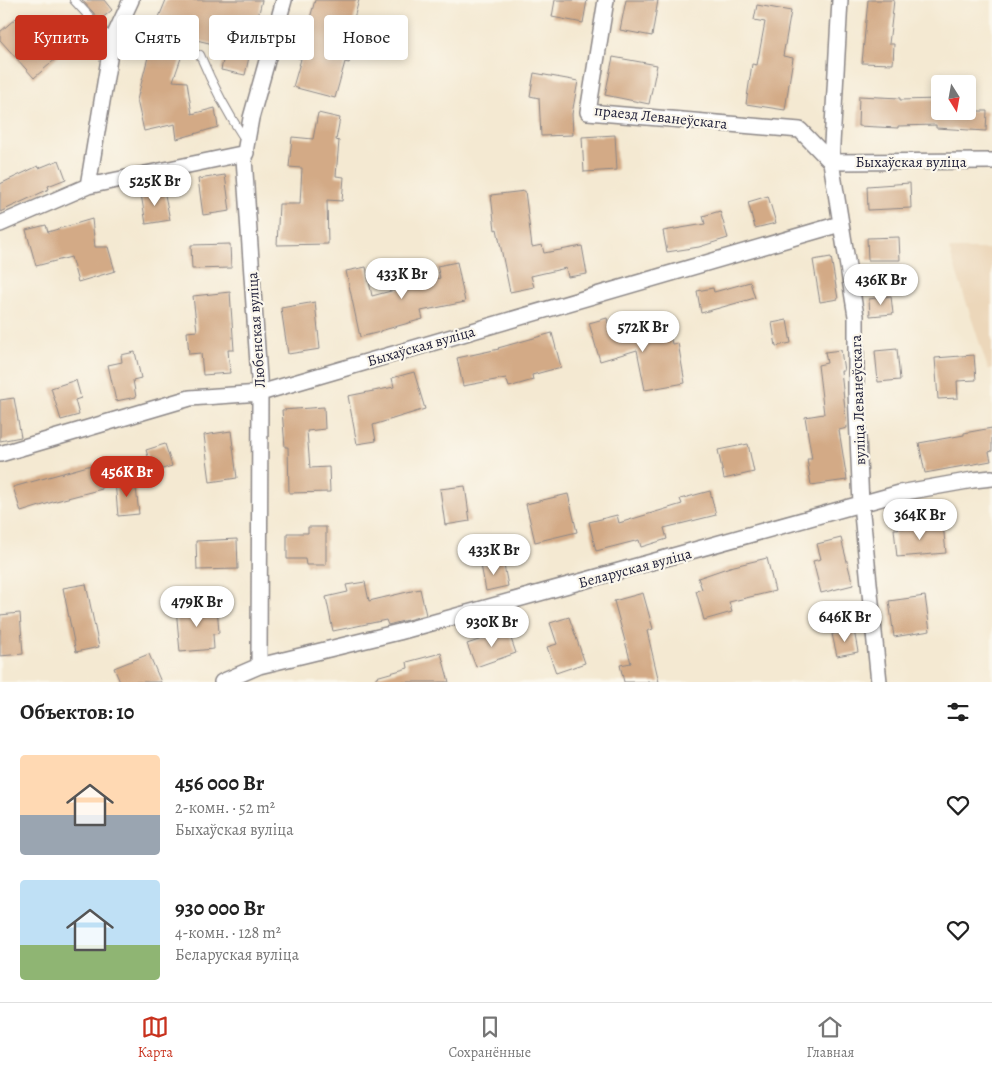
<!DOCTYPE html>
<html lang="ru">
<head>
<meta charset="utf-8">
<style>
	body { margin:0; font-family:Alegreya,serif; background:#f6f6f6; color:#222; height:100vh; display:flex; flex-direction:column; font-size:19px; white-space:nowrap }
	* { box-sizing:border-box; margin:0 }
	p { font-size:16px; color:#767676 }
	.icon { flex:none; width:28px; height:28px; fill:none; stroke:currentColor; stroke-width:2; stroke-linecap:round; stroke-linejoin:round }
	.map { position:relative; height:682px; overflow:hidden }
	.sheet { display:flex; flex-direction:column; background:#fff; flex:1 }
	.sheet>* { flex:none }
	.banner { position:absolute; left:15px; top:15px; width:500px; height:45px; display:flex; gap:10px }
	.needle { width:32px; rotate:169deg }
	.buttons { position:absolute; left:931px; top:75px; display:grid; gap:10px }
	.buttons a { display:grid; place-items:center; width:45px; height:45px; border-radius:5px; background:#fff; box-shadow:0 2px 8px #0003; font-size:25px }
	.price { position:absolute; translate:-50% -42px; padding:0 11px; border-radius:18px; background:#fff; color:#222; font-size:16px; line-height:32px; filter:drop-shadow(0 1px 2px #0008) }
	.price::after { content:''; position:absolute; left:50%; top:30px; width:15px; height:11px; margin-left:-8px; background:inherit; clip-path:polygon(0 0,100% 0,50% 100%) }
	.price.current { background:#c8321e; color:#fff }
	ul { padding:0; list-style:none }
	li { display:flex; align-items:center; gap:15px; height:125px; padding:0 20px }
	li span { display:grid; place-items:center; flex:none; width:140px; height:100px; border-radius:5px; color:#555 }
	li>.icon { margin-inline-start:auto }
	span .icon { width:60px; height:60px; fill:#fffc; stroke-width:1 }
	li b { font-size:21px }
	h2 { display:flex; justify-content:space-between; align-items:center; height:60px; padding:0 20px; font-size:21px }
	.chip { padding:0 18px; border-radius:5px; background:#fff; box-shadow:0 2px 8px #0003; font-size:18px; line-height:45px }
	.chip.current { background:#c8321e; color:#fff }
	.menu { display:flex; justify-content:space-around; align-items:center; height:70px; border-top:1px solid #e0e0e0; background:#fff; font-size:14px; color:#767676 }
	.menu a { display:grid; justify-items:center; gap:2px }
	.menu .current { color:#c8321e }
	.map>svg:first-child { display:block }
	.built { fill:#ecd7ba }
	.building { fill:#d3aa86 }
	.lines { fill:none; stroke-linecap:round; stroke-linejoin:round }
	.service-casing { stroke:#8b8686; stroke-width:10 }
	.minor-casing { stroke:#8b8686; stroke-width:18 }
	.service { stroke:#fff; stroke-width:8 }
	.minor { stroke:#fff; stroke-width:15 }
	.labels { text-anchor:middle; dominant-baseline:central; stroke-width:4.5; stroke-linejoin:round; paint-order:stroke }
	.street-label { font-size:15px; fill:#22223b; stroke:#fbf7ec }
</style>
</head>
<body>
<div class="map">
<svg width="992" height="682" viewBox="0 0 992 682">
	<rect width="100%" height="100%" fill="#fbf7ec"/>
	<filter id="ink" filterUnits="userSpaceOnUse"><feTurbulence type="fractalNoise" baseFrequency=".02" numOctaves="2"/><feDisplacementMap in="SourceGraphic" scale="10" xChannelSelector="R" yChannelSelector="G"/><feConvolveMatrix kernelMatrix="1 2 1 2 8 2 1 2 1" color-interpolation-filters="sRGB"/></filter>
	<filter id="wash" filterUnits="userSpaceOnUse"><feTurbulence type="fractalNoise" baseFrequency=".0096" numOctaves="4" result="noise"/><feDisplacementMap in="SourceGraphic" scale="20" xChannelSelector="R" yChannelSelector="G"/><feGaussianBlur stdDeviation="1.12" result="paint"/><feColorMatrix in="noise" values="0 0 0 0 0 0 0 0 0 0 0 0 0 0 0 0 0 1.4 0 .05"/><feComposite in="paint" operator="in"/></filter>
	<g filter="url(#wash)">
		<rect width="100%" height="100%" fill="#f4e9d2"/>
		<path class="built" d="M949,249H992V369H988Z"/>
		<g id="blocks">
			<path class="building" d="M82,0H104L112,10L100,20Z
				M166,0H262L245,75L221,70L226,47L188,38L173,81L187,82L192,114L215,108L218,127L177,139L175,124L144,131L137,100L157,22Z
				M315,0H359L348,40L355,42L349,63L345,62L335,98L293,87L301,59L296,57L300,43L303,44Z
				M555,0H587L583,23L552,17Z
				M626,0H658L652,36L620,30Z
				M868,0H894L889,44H894L893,64L862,63Z
				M757,5L791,11L783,56L793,58L785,110L746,104L752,64L757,65L765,22L754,20Z
				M16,18L42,46L47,42L59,56L34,78L0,40V32Z
				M613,57L657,65L649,104L605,95Z
				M534,73L578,81L572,114L573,135L541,136L539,98L530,96Z
				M859,96L900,98V100L940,99V111H987L986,131L936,128V125L898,126V128L858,126Z
				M318,113L340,118L336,140L339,141L336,176L344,177L342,201L327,200L328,244L277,245L279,204H300L302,168L289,167L292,137L313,139Z
				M615,135L617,170L584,172L582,137Z
				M59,160L66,179L48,186L49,189L0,212V184L38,166L39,168Z
				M225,175L230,211L203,215L198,179Z
				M910,183L911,208L868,210L867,186Z
				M164,190L170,220L146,224L141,194Z
				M525,191L532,247L542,245L544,253L582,246L587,274L568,277L566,268L531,276L534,287L510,292L497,229L495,230L491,195Z
				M768,196L776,223L755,228L748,202Z
				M720,211L728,238L699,247L667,252L663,231L705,224L703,216Z
				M92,219L95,247H108L115,271L78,282L71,257L36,266L26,230L46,225L48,232Z
				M899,237L900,260H868L867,238Z
				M230,244L231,268L192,269L191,245Z
				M831,257L838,299L820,302L813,260Z
				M457,262L465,302L421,311L423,319L380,331V332L360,337L346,271L366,267L372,296L440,278L437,266Z
				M750,282L755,298L701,313L697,291L713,288L714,292Z
				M230,292L234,350H228L230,373L203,375L201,353L189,354L187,332L197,331L193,296Z
				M891,296L893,314L870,316L869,299Z
				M315,302L320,349L288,354L281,308Z
				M607,318L612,337L668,327L672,344L678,343L685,383L645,390L637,350L600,361L589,323Z
				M787,320L791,343L776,346L772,323Z
				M552,333L561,367L532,375L533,380L509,387L506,378L463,386L457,358L499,349L498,348Z
				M897,349L900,380L878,382L875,351Z
				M841,350L844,371H841L847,428L839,430L847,480L811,485L807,459H812L805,417L824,414L818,365L827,363L825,352Z
				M135,352L141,378L133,380L136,397L116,401L108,365L122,362L121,355Z
				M974,355L976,380L957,381L958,398L938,399L935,358Z
				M414,372L425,409L373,425L376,441L357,444L348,396L394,387L392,378Z
				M76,380L81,398L75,400L79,415L61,420L51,388Z
				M14,398L21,437L0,441V400Z
				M324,407L325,429L307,431L310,468L329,467L330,492L289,493L288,447H285L282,410Z
				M992,428V451L989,452L991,461L925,473L919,443L964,435V433Z
				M231,431L237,478L210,482L204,435Z
				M165,444L172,466L153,472L146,450Z
				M748,444L754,472L724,479L718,450Z
				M95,464L102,489L56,501L21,512L13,487Z
				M135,479L139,514L118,516L115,481Z
				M465,486L470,521L445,525L440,489Z
				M710,491L716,515L664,528L667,539L641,547L639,540L596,551L589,522L617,515L619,523L682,504L680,499Z
				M568,494L577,532L535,542L526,504Z
				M943,524L946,553L897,557L894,529Z
				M308,527H326V565H306L305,559H287V533H308Z
				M841,538L853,585L821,593L813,561L821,559L817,544Z
				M237,539L238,569L197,570L196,541Z
				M767,558L775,591L729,602L732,612L704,620L696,591L702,589L698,578L730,567Z
				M503,560L508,586L486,591L481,565Z
				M365,582L369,601L420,589L426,615L388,625L386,620L333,631L326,597L348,592L346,585Z
				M86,584L99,647L76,652L63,588Z
				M643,593L653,629L647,631L659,682H624L620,665L631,663L614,601Z
				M925,596L930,631L894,637L889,601Z
				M217,605L219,633L213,634L214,649L180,652L176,608Z
				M20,613L23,654L0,656V615Z
				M569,617L585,663L556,673L547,647L557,644L550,623Z
				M508,630L516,653L476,667L467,644Z
				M854,630L858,652L837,656L832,634Z
				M441,653L449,682H376V677L408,668L407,662Z
				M149,654L161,682H120L114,668Z"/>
		</g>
	</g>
	<g filter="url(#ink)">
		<use href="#blocks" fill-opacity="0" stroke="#8b8686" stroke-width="1"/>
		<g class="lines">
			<defs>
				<path id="service" d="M74,0L112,41
					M200,55C213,86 228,114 246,141"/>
				<path id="minor" d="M606,0L588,112L800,130L831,162L992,161
					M840,0L831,162L856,316V392L861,504L879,682
					M88,186L112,41L131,0
					M0,224L88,186L246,153
					M0,454L190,398L260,393L840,224
					M259,666L260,393L244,158L251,118L284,0
					M222,682L259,666L399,632L900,493L973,480L992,478"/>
			</defs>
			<use href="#service" class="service-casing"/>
			<use href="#minor" class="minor-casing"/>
			<use href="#service" class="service"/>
			<use href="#minor" class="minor"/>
		</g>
	</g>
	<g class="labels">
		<g class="street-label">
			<text transform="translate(661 117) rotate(6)">праезд Леванеўскага</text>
			<text x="911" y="162">Быхаўская вуліца</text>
			<text transform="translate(256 330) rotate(-94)">Любенская вуліца</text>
			<text transform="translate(421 346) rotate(-16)">Быхаўская вуліца</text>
			<text transform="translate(858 400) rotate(-92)">вуліца Леванеўскага</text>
			<text transform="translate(635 568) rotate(-15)">Беларуская вуліца</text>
		</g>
	</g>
</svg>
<div class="buttons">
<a><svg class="needle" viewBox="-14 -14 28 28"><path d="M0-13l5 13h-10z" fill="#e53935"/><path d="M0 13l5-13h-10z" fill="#767676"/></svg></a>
</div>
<b class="price" style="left:155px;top:207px">525K Br</b>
<b class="price" style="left:402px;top:300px">433K Br</b>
<b class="price" style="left:881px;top:306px">436K Br</b>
<b class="price" style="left:643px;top:353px">572K Br</b>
<b class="price current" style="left:127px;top:498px">456K Br</b>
<b class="price" style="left:920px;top:541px">364K Br</b>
<b class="price" style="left:494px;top:576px">433K Br</b>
<b class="price" style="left:197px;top:628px">479K Br</b>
<b class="price" style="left:845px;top:643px">646K Br</b>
<b class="price" style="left:492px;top:648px">930K Br</b>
<div class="banner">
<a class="chip current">Купить</a>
<a class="chip">Снять</a>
<a class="chip">Фильтры</a>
<a class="chip">Новое</a>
</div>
</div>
<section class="sheet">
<h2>Объектов: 10<svg class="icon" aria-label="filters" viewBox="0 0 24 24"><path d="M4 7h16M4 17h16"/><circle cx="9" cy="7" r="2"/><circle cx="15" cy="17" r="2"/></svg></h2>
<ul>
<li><span style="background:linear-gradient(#ffd9b3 60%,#9aa5b1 0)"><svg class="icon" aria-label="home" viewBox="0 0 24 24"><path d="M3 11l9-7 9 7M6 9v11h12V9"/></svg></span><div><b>456 000 Br</b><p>2-комн. · 52 m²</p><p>Быхаўская вуліца</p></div><svg class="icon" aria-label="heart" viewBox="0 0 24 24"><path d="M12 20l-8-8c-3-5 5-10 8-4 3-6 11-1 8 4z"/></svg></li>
<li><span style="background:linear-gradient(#bfe0f5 65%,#8fb573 0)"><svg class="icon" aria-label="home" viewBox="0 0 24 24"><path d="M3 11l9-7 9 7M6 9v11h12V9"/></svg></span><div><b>930 000 Br</b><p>4-комн. · 128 m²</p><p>Беларуская вуліца</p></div><svg class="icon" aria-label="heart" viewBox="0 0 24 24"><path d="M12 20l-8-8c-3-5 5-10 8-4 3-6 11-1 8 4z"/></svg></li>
</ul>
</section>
<nav class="menu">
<a class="current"><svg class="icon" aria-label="map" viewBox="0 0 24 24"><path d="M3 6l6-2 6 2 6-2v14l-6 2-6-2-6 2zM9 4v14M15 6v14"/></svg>Карта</a>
<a><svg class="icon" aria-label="saved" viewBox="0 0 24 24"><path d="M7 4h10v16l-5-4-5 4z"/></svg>Сохранённые</a>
<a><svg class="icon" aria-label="home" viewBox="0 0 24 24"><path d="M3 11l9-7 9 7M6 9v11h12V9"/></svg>Главная</a>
</nav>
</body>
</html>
